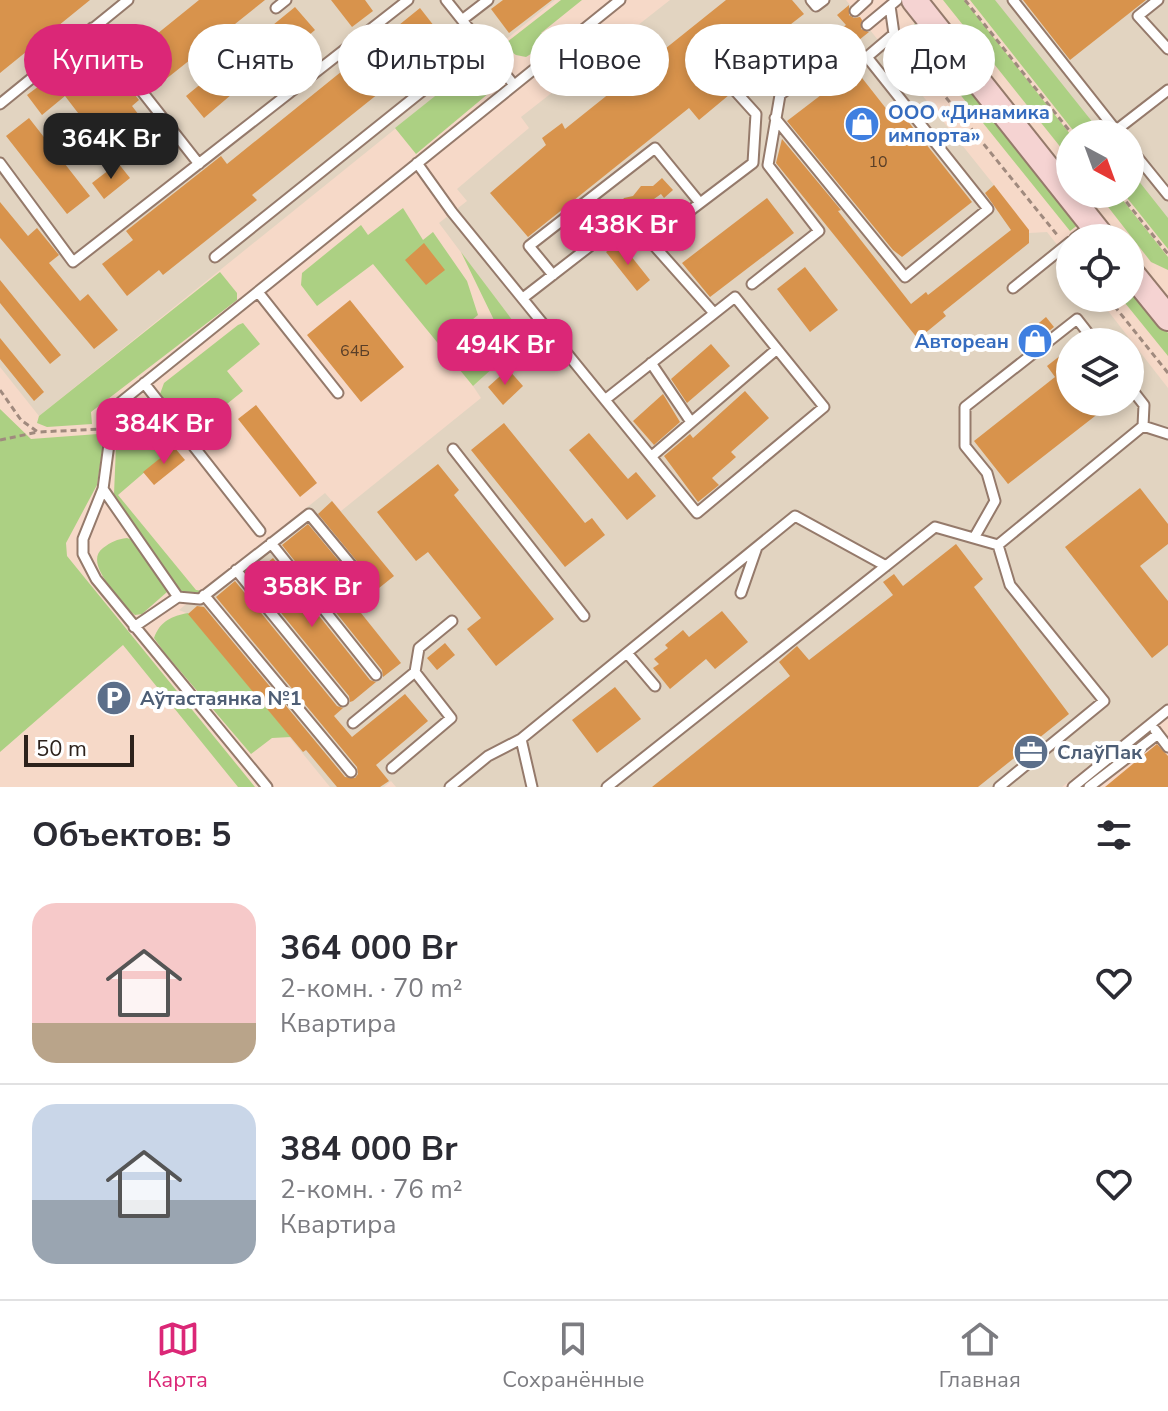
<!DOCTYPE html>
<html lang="ru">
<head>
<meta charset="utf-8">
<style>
	body { margin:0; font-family:"Nunito Sans",sans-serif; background:#f7f7f7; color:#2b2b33; height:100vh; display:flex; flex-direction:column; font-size:30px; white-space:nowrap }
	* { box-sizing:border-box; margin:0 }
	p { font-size:26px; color:#7c7c81 }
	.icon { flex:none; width:44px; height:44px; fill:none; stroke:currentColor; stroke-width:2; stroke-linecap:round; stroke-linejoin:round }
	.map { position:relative; height:787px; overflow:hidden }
	.drawer { display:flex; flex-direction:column; background:#fff; flex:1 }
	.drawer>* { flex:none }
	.top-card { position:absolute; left:24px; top:24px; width:1120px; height:72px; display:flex; gap:16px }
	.needle { width:52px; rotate:139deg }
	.controls { position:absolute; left:1056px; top:120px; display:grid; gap:16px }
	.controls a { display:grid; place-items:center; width:88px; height:88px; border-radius:50%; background:#fff; box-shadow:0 4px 12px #0003; font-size:40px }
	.scale { position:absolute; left:24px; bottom:20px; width:110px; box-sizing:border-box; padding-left:8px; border:4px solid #2d221c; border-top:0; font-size:22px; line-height:28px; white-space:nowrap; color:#2d221c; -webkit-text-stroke:6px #fff; paint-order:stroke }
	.price { position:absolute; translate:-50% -68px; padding:0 18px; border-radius:16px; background:#db2777; color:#fff; font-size:26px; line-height:52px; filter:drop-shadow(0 2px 4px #0008) }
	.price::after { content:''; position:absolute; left:50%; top:48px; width:24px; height:18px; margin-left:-12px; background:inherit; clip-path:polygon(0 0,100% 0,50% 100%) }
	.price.active { background:#222; color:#fff }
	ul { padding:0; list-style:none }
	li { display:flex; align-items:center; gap:24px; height:200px; padding:0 32px }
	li+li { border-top:2px solid #e1e1e2 }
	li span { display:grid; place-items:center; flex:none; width:224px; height:160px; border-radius:24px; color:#555 }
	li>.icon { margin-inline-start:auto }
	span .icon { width:96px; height:96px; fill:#fffc; stroke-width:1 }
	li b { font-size:34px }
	h2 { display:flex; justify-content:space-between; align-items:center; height:96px; padding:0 32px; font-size:34px }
	.tag { padding:0 28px; border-radius:36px; background:#fff; box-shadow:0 4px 12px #0003; font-size:28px; line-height:72px }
	.tag.active { background:#db2777; color:#fff }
	.dock { display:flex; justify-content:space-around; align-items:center; height:112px; border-top:2px solid #e1e1e2; background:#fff; font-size:22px; color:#7c7c81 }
	.dock a { display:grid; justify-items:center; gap:4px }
	.dock .active { color:#db2777 }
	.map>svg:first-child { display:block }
	.industrial { fill:#e2d4c1; fill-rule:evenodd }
	.green { fill:#acd083 }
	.building { fill:#d8934c }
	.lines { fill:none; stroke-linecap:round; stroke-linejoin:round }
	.lane-casing { stroke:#957a6b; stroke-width:13 }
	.secondary-casing { stroke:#957a6b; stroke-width:28 }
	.path { stroke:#a08a7e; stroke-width:3; stroke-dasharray:6 4; stroke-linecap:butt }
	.lane { stroke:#fff; stroke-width:9 }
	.secondary { stroke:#f5d3d2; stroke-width:24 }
	.labels { text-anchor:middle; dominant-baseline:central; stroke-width:8; stroke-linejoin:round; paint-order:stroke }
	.number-label { font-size:16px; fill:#583e28 }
	.shop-label { font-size:20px; font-weight:bold; fill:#366cbe; stroke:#fff; text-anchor:start }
	.service-label { font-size:20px; font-weight:bold; fill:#4e5e75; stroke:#fff; text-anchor:start }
</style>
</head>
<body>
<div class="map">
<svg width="1168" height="787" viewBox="0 0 1168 787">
	<rect width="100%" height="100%" fill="#f6d9c8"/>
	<path class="industrial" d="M0,0H555L39,416L0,367Z
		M670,0H846L994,185L1029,233L1047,232L1070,261V298H1098L1168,388V703L1062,787H396L391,781L384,787H330L189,614L179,610L325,493L341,511L481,398L473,386L525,338L439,223L467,201L457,189L529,128L521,117ZM1070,342H1130V402H1070Z
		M971,0H1168V247L1130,194V134H1078Z"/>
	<path class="green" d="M561,0H582L541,33L550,42L526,57L516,55L502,46Z
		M943,0H964L1070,134V159Z
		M970,0H995L1102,134H1076Z
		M916,22H921L1079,224L1070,231L909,31Z
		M484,57C494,69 498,79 489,93L416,154L395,128Z
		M1130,170L1168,218V249L1124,194H1130Z
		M1098,194H1118L1168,257V270L1151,262Z
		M403,208L423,240L433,232L467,281L478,315L461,329L494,367L473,386L373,264L317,306L301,285L302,273L361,225L368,235Z
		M461,252L525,337L509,351Z
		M220,272L237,293V300L91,412L92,424L47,427L37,423L39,416Z
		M1130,285L1168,333V356L1121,298H1130Z
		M243,323L260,344L227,371L243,391L191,433L160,394L164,383L238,325Z
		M146,399L150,400L182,440L118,495L196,590L204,591C195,595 189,596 180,592L114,494L117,422L126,412Z
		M0,409L31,439L98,434L104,438L97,485L66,543L67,556L255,787H238L123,645L0,752Z
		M127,538L135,541L166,586L167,592L142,614L135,615L130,611C119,596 83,563 103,548C111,542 117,539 127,538Z
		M188,613L291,737L272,738L251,754L164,652L154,638C160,621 172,616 188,613Z"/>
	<path class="building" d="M0,0H90L0,73Z
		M199,0H265L151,91L126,59Z
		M331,0H365L373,11L352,27Z
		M503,0H552L509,33L491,9Z
		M726,0H792L804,14L764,45L778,61L762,73L748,57L719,80L729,95L699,120L689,108L528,237L490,193L546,145L542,138L562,123L565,129Z
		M1023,0H1146L1070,60Z
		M849,5V15L854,18L860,17L862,20L861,29L869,32L849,48L842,41L834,43L829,37L846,25L837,15Z
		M295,7L315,30L262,75L259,71L204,118L186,96Z
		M420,8L445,40L252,195L257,200L163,275L159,270L127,296L102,264L133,240L126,231L221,156L227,164Z
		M87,57L102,75L114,68L139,100L132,106L155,136L140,148L122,126L101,143L65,96L42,115L27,95L55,74L60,80Z
		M855,69L888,111L895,105L972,202L902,257L893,250L787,121Z
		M29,118L90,196L67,214L6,136Z
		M782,139L841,210L838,211L911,304L926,292L928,295L1011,230L985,193L994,185L1029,230V243L943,312L946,316L918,339L776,163Z
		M118,163L130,178L104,199L92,183Z
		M662,178L673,190L664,198L661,194L633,214L622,211L621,202L624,198L633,196L641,186H653Z
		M767,198L794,233L710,297L682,263Z
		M0,202L28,236L37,228L59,255L49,263L80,301L88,294L118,330L94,349L0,238Z
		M424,243L445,270L426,285L405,260Z
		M615,245L623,246L650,280L637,291L606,252Z
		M805,267L838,310L810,332L777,289Z
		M0,280L61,355L50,364L0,303Z
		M350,300L404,367L361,402L307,335Z
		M1046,317L1054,327L1028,348L1021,338Z
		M0,338L44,392L34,401L0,359Z
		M711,344L730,366L687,403L671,379Z
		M1070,348V402H1113L1008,484L974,441L1055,377L1047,366Z
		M508,369L523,386L503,405L488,387Z
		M745,391L769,418L731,452L736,457L712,478L719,485L698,502L664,456L690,434L693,438Z
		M663,394L680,422L654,445L633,421Z
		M256,405L317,483L300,497L238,419Z
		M504,423L585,523L592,518L605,535L565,567L471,450Z
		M589,433L628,479L636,472L656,496L627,520L569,450Z
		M174,447L185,460L154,485L143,472Z
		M438,464L459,490L454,495L554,619L496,666L467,629L481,618L428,552L416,561L377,512Z
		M1140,488L1168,524V544L1140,566L1168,601V645L1152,658L1065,547Z
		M332,501L394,576L379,588L318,514Z
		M308,524L369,597L366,599L371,604L361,613L401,663L383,677L382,670L282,545Z
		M956,544L983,579L974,587L1069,714L978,787H652L790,676L779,662L797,646L809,660L893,595L883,582L894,574L903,586Z
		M273,558L370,680L376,682L353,701L350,702L349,696L251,576Z
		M235,581L337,706L343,708L334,716L352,737L405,694L428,721L376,765L389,781L380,787H337L306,750L303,752L188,614L197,606L204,607L345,777L355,778L358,774L357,767L216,597Z
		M722,611L748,642L715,669L706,659L670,689L653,668L659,664L654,659L668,648L665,645L683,630L689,637Z
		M445,643L455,655L437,670L427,658Z
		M615,687L641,719L597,753L572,720Z
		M1157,744L1168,756V787H1105Z"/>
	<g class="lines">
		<defs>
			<path id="lane" d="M446,0L514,85
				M811,0L816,6L824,0
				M1013,0L1119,134
				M1158,0L1138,16L1168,49
				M276,8L286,0
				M855,11L867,0
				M462,20L488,0
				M867,25L897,0
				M92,28L199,164
				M831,55L867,57L894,34L890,6
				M0,104L128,0
				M775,118L905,277L988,209L867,57
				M1119,128L1168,90
				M1130,148L1168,195
				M0,163L73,262L408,0
				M417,163L452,212L697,513L824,407L735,297L606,399
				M1075,238L1090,227
				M650,241L753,163L756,114L728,83
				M215,257L481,44
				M553,275L529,246L655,148L700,203
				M752,284L819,231L768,165L780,95L839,48
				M1013,288L1070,242
				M258,292L338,393
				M523,298L603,236L650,241L714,313
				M651,363L691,422
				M144,383L260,531
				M1143,426L1168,434
				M453,449L584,616
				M652,456L777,349
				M103,489L178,597L134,627
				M974,538L995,501L987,473L965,446V407L1077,319L1095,342
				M271,543L376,675
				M998,545L1010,585L1104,701L999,787
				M998,545L1143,426L1144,405L1130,387
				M236,570L343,701
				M741,593L757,547
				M204,595L351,772
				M178,597L200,599L309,514L372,590
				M627,653L655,686
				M353,723L415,672
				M1155,730L1168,747
				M392,768L451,718L415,672L419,648L452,621
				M267,787L96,579L83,554V539L103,489L111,429L121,402L620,0
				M450,787L488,756L521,739
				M532,787L521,739L795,516L886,566
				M607,787L935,527L998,545
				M1073,787L1168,710
				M1089,787L1158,734"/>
			<path id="secondary" d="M914,0L1103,238
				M1130,271L1168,318"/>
		</defs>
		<use href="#lane" class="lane-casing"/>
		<use href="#secondary" class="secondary-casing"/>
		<path class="path" d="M965,0L1072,134
			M902,43L1058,236
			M1120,194L1168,254
			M1108,298L1168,373
			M0,390L21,420L38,432L101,429
			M0,440L38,432"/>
		<use href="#lane" class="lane"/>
		<use href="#secondary" class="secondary"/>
	</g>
	<defs>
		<symbol id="shop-disc" viewBox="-11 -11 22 22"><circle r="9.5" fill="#3f7fe0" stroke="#fff"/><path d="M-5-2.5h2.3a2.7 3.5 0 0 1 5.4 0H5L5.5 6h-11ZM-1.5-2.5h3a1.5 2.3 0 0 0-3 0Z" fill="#fff"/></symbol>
		<symbol id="parking-disc" viewBox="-11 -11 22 22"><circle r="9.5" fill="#5c6f8a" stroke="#fff"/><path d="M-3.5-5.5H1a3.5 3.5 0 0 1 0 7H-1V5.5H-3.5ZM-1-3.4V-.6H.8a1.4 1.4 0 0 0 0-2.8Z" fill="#fff"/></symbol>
		<symbol id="office-disc" viewBox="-11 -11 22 22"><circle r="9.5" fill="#5c6f8a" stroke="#fff"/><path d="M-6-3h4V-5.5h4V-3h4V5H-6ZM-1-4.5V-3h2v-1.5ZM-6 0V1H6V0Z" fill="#fff"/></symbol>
	</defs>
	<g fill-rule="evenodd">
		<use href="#shop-disc" x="842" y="104" width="40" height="40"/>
		<use href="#shop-disc" x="1015" y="321" width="40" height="40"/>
		<use href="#parking-disc" x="94" y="678" width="40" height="40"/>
		<use href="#office-disc" x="1011" y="732" width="40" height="40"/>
	</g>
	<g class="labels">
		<g class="number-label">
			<text x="878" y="162">10</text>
			<text x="355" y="351">64Б</text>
		</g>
		<g class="shop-label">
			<text x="888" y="112">ООО «Динамика<tspan x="888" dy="23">импорта»</tspan></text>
			<text x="1009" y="341" text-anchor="end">Автореан</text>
		</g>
		<g class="service-label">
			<text x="140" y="698">Аўтастаянка №1</text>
			<text x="1057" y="752">СлаўПак</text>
		</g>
	</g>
</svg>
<div class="controls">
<a><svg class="needle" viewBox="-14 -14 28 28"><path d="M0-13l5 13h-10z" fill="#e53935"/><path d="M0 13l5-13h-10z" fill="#7c7c81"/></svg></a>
<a><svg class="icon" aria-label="locate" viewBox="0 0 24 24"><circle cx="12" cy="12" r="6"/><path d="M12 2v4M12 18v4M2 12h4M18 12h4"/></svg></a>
<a><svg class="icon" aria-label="layers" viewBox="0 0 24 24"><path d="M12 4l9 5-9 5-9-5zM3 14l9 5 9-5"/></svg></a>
</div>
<div class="scale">50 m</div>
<b class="price active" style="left:111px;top:181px">364K Br</b>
<b class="price" style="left:628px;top:267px">438K Br</b>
<b class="price" style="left:505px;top:387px">494K Br</b>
<b class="price" style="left:164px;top:466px">384K Br</b>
<b class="price" style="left:312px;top:629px">358K Br</b>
<div class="top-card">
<a class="tag active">Купить</a>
<a class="tag">Снять</a>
<a class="tag">Фильтры</a>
<a class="tag">Новое</a>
<a class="tag">Квартира</a>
<a class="tag">Дом</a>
</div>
</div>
<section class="drawer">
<h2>Объектов: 5<svg class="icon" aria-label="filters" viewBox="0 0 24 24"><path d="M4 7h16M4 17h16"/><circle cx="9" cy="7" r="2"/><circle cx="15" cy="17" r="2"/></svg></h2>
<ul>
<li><span style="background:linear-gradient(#f6c9c9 75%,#b9a48a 0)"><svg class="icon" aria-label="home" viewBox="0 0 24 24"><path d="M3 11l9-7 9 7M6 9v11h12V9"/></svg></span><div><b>364 000 Br</b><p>2-комн. · 70 m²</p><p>Квартира</p></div><svg class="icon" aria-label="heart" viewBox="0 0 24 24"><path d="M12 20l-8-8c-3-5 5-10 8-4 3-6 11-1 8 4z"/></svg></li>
<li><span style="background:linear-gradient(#c9d6e8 60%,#9aa5b1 0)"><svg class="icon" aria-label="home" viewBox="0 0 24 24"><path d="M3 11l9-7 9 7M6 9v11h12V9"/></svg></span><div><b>384 000 Br</b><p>2-комн. · 76 m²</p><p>Квартира</p></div><svg class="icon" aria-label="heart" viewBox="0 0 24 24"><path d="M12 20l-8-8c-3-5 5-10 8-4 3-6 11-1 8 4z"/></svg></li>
</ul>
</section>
<nav class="dock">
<a class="active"><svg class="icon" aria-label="map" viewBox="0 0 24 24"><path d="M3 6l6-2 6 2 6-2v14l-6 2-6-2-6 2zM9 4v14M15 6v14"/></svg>Карта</a>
<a><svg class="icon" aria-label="saved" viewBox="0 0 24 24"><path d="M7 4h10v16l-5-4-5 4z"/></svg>Сохранённые</a>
<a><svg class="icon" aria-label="home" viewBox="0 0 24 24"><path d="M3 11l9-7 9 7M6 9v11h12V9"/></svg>Главная</a>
</nav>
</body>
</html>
